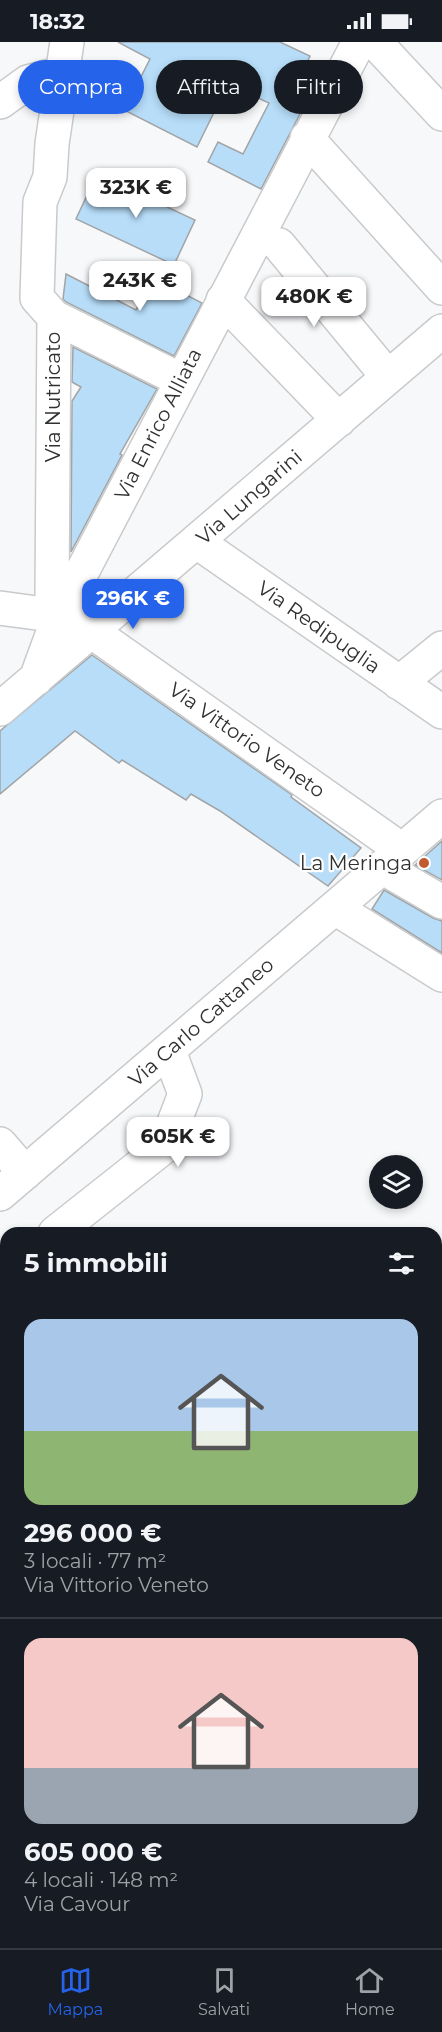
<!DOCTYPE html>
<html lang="it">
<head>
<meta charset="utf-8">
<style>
	body { margin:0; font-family:Montserrat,sans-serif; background:#242831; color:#f1f3f6; height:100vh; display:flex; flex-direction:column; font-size:22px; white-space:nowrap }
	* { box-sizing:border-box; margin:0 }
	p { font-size:20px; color:#9ea1a6 }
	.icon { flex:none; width:33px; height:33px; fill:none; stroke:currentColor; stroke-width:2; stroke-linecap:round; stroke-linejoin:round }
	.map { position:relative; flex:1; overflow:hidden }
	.sheet { position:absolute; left:0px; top:1185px; width:442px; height:722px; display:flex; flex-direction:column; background:#171b24; border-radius:18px 18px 0 0; box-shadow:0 3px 9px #0003 }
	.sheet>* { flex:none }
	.hud { position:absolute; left:18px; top:18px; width:406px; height:54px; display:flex; gap:12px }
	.fabs { position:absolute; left:369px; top:1113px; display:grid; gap:12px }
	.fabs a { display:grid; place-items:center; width:54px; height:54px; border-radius:50%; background:#171b24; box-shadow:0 3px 9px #0003; font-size:30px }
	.price { position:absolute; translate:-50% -51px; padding:0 14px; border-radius:12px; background:#fff; color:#222; font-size:20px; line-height:39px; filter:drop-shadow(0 2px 3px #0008) }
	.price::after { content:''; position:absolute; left:50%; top:36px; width:18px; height:14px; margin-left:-9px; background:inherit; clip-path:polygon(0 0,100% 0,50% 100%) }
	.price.selected { background:#2563eb; color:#fff }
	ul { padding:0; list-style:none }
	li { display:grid; align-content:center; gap:12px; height:318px; padding:0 24px }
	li+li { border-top:2px solid #363941 }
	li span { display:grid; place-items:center; height:186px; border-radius:18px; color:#555 }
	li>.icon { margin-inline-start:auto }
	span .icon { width:108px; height:108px; fill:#fffc; stroke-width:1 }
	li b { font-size:26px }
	h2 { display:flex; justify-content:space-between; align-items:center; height:72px; padding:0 24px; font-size:26px }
	.chip { padding:0 21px; border-radius:27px; background:#171b24; box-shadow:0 3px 9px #0003; font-size:21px; line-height:54px }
	.chip.selected { background:#2563eb; color:#fff }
	.status { display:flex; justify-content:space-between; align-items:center; height:42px; padding:0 30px; background:#171b24; direction:ltr }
	.status svg { height:16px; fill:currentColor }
	.tab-bar { display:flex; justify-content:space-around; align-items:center; height:84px; border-top:2px solid #363941; background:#171b24; font-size:16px; color:#9ea1a6 }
	.tab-bar a { display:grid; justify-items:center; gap:3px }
	.tab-bar .selected { color:#2563eb }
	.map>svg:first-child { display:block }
	.building { fill:#b7ddf9; stroke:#a2a4a5; stroke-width:1.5 }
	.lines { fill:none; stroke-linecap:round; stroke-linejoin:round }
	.minor-casing { stroke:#c8cacc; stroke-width:36 }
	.minor { stroke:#fff; stroke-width:33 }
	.poi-dot { fill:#c15a2f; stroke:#fff; stroke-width:2 }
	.labels { text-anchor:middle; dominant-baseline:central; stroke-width:4.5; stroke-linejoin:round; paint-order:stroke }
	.street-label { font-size:20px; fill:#303131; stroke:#fff }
	.poi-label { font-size:20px; fill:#303131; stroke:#fff; text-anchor:end }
</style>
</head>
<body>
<div class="status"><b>18:32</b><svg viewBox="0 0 49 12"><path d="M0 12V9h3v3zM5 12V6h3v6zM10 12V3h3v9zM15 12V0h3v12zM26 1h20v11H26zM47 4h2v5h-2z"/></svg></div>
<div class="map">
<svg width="442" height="1906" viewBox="0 0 442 1906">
	<rect width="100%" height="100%" fill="#f7f8fa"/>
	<path class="building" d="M118,0H280L310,14L288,61L302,68L261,147L208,120L218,100L243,112L269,61L228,42L197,105L124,68L150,17Z
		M97,132L195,178L174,223L76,177Z
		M66,232L136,268L152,235L202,261L174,314L66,260L63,257Z
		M73,305L157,347L120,412L122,413L71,510L72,359L81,345L72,340Z
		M92,613L292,753L291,755L361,806L328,844L220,769L191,752L186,758L122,718L119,721L75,689L0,752V689Z
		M442,799V838L415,823Z
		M384,848L433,876L442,879V911L372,867Z"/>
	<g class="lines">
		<defs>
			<path id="minor" d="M375,0L442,72
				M0,60L28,40L62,31
				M307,96L442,246
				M279,203L388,335
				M223,258L339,378
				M54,275L181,338
				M197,500L442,670
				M0,566L59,574L91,589L402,808
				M59,574L52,553L54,275L37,256L40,160L50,135L52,102L67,0
				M36,637L59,574L359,0
				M399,641L442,606
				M0,667L442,289
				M382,825L442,860
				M335,866L442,933
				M0,1102L25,1131
				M0,1152L442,774
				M55,1191L165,1104L185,1052L169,1009
				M0,1243L6,1236
				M436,1445L442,1446
				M0,1549L6,1546
				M0,1590L6,1601
				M0,1673L6,1684
				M126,1900L128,1906"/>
		</defs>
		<use href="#minor" class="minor-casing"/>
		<use href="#minor" class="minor"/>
	</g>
	<circle class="poi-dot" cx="424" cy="821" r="6"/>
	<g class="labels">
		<g class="street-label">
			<text transform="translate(53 355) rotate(-90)">Via Nutricato</text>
			<text transform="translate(158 382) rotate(-63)">Via Enrico Alliata</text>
			<text transform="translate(249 455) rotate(-41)">Via Lungarini</text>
			<text transform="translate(319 585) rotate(35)">Via Redipuglia</text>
			<text transform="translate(247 698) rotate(35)">Via Vittorio Veneto</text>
			<text transform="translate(201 980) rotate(-41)">Via Carlo Cattaneo</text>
		</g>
		<g class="poi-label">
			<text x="412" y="821">La Meringa</text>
		</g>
	</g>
</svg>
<div class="fabs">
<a><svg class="icon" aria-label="layers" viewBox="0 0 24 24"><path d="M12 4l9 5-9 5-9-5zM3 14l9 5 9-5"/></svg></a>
</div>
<b class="price" style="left:136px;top:177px">323K €</b>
<b class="price" style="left:140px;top:270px">243K €</b>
<b class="price" style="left:314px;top:286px">480K €</b>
<b class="price selected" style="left:133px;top:588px">296K €</b>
<b class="price" style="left:178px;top:1126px">605K €</b>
<div class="hud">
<a class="chip selected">Compra</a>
<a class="chip">Affitta</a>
<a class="chip">Filtri</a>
</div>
<section class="sheet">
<h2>5 immobili<svg class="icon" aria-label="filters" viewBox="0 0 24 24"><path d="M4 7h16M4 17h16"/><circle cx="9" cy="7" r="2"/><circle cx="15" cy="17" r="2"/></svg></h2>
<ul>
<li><span style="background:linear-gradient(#a9c7e8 60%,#8fb573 0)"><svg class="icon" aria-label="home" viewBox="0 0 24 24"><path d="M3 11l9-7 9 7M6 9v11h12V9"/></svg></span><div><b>296 000 €</b><p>3 locali · 77 m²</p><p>Via Vittorio Veneto</p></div></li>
<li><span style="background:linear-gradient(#f6c9c9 70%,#9aa5b1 0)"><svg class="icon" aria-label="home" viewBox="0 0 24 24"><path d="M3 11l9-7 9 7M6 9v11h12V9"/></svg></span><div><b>605 000 €</b><p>4 locali · 148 m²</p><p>Via Cavour</p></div></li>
</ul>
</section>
</div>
<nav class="tab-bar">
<a class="selected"><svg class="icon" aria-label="map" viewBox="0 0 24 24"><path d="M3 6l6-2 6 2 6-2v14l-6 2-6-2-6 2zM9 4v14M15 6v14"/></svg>Mappa</a>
<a><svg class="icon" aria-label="saved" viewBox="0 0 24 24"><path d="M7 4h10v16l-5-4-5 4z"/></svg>Salvati</a>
<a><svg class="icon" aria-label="home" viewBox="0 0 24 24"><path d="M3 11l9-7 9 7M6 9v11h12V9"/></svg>Home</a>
</nav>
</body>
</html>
